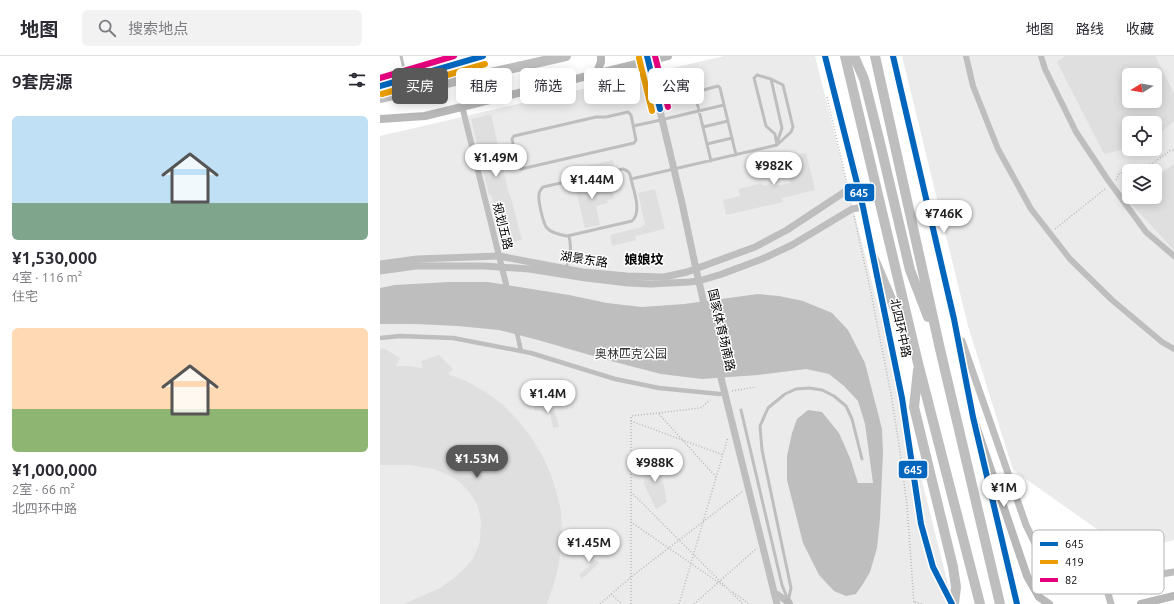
<!DOCTYPE html>
<html lang="zh">
<head>
<meta charset="utf-8">
<style>
	body { margin:0; font-family:Ubuntu,"Noto Sans SC",sans-serif; background:#f2f2f3; color:#2b2b33; height:100vh; display:flex; flex-direction:column; font-size:15px; white-space:nowrap }
	* { box-sizing:border-box; margin:0 }
	p { font-size:13px; color:#7c7c81 }
	.icon { flex:none; width:22px; height:22px; fill:none; stroke:currentColor; stroke-width:2; stroke-linecap:round; stroke-linejoin:round }
	.map { position:relative; flex:1; overflow:hidden }
	.details { display:flex; flex-direction:column; background:#fff; width:380px }
	.details>* { flex:none }
	.banner { position:absolute; left:12px; top:12px; width:380px; height:36px; display:flex; gap:8px }
	.needle { width:26px; rotate:259deg }
	.buttons { position:absolute; left:742px; top:12px; display:grid; gap:8px }
	.buttons a { display:grid; place-items:center; width:40px; height:40px; border-radius:6px; background:#fff; box-shadow:0 2px 10px #0003; font-size:20px }
	.price { position:absolute; translate:-50% -34px; padding:0 9px; border-radius:14px; background:#fff; color:#222; font-size:13px; line-height:26px; filter:drop-shadow(0 1px 2px #0008) }
	.price::after { content:''; position:absolute; left:50%; top:24px; width:12px; height:9px; margin-left:-6px; background:inherit; clip-path:polygon(0 0,100% 0,50% 100%) }
	.price.on { background:#595959; color:#fff }
	ul { padding:0; list-style:none }
	li { display:grid; align-content:center; gap:8px; height:212px; padding:0 12px }
	li span { display:grid; place-items:center; height:124px; border-radius:6px; color:#555 }
	li>.icon { margin-inline-start:auto }
	span .icon { width:72px; height:72px; fill:#fffc; stroke-width:1 }
	li b { font-size:17px }
	h2 { display:flex; justify-content:space-between; align-items:center; height:48px; padding:0 12px; font-size:17px }
	.pill { padding:0 14px; border-radius:6px; background:#fff; box-shadow:0 2px 10px #0003; font-size:14px; line-height:36px }
	.pill.on { background:#595959; color:#fff }
	header { display:flex; align-items:center; gap:24px; box-sizing:border-box; height:56px; padding:0 20px; background:#fff; border-bottom:1px solid #e1e1e2 }
	header strong { font-size:19px }
	nav { display:flex; gap:22px; margin-inline-start:auto; font-size:14px }
	.search { width:280px; height:36px; background:#f2f2f3; display:flex; align-items:center; gap:10px; box-sizing:border-box; padding:0 14px; border-radius:6px; color:#7c7c81; font-size:15px }
	main { display:flex; flex:1; min-height:0 }
	.map>svg:first-child { display:block }
	.green { fill:#ebebeb; fill-rule:evenodd }
	.water { fill:#bebebe }
	.building { fill:#dfdfdf; fill-rule:evenodd }
	.lines { fill:none; stroke-linecap:round; stroke-linejoin:round }
	.path { stroke:#b9b9b9; stroke-width:1.5; stroke-dasharray:1 2; stroke-linecap:butt }
	.service { stroke:#bebebe; stroke-width:3 }
	.pedestrian { stroke:#bebebe; stroke-width:4.5 }
	.minor { stroke:#bebebe; stroke-width:6 }
	.tertiary { stroke:#bebebe; stroke-width:7 }
	.secondary { stroke:#b8b8b8; stroke-width:8 }
	.trunk { stroke:#bebebe; stroke-width:10 }
	.bus-1-casing { stroke:#fff; stroke-width:9 }
	.bus-2-casing { stroke:#fff; stroke-width:9 }
	.bus-3-casing { stroke:#fff; stroke-width:9 }
	.bus-1 { stroke:#0065bd; stroke-width:6 }
	.bus-2 { stroke:#eb9e00; stroke-width:6 }
	.bus-3 { stroke:#e5007d; stroke-width:6 }
	.labels { text-anchor:middle; dominant-baseline:central; stroke-width:3; stroke-linejoin:round; paint-order:stroke }
	.street-label { font-size:12px; fill:#000; stroke:#fff }
	.park-label { font-size:12px; fill:#323232; stroke:#fff }
	.neighbourhood-label { font-size:13px; font-weight:bold; fill:#000; stroke:#fff }
	.key { fill:#fff; stroke:#b2b2b2; stroke-width:1 }
	.key-label { font-size:11px; fill:#000 }
	.line-badge { stroke:#fff; stroke-width:1.5 }
	.badge-label { font-size:11px; text-anchor:middle; font-weight:bold; fill:#fff }
</style>
</head>
<body>
<header>
<strong>地图</strong>
<div class="search"><svg class="icon" aria-label="search" viewBox="0 0 24 24"><circle cx="10" cy="10" r="6"/><path d="M15 15l6 6"/></svg>搜索地点</div>
<nav><a>地图</a><a>路线</a><a>收藏</a></nav>
</header>
<main>
<section class="details">
<h2>9套房源<svg class="icon" aria-label="filters" viewBox="0 0 24 24"><path d="M4 7h16M4 17h16"/><circle cx="9" cy="7" r="2"/><circle cx="15" cy="17" r="2"/></svg></h2>
<ul>
<li><span style="background:linear-gradient(#bfe0f5 70%,#7fa58c 0)"><svg class="icon" aria-label="home" viewBox="0 0 24 24"><path d="M3 11l9-7 9 7M6 9v11h12V9"/></svg></span><div><b>¥1,530,000</b><p>4室 · 116 m²</p><p>住宅</p></div></li>
<li><span style="background:linear-gradient(#ffd9b3 65%,#8fb573 0)"><svg class="icon" aria-label="home" viewBox="0 0 24 24"><path d="M3 11l9-7 9 7M6 9v11h12V9"/></svg></span><div><b>¥1,000,000</b><p>2室 · 66 m²</p><p>北四环中路</p></div></li>
</ul>
</section>
<div class="map">
<svg width="794" height="548" viewBox="0 0 794 548">
	<rect width="100%" height="100%" fill="#fff"/>
	<path class="green" d="M344,0H435L573,548H0V80Z
		M522,0H794V484L748,495L633,414L588,270ZM749,19H775V45H749ZM749,67H775V93H749ZM749,115H775V141H749Z"/>
	<path class="water" d="M69,226H108L189,239L227,247L262,251L304,248L378,238L399,240L423,245L452,257L468,274L485,307L502,373L503,397L500,463L497,492L490,516L483,528L476,538L466,540L454,535L439,519L423,487L407,424V400L412,377L417,363L428,354L442,356L459,377L470,402L478,427H493L485,368L478,345L464,330L449,318L426,313L378,319L322,323L281,318L227,304L158,284L119,274L78,270L35,268H0V232L15,229Z"/>
	<path class="building" d="M685,0H775L794,37V65L775,81V67H749V92L724,98L677,6ZM749,19H775V45H749Z
		M111,58L129,139L130,138L142,184L124,188L111,138L109,139L91,63Z
		M426,97L435,134L402,142L403,146L346,159L343,144L360,140L358,133L382,127L383,130L390,128V131L410,127L406,112L391,116L389,105Z
		M233,104L234,109L208,116L209,118L203,119L201,111Z
		M794,108V194L752,149L746,141H775V121Z
		M210,124L211,127L223,125V127L230,126L234,142L227,144L228,147L216,150L220,169L205,172L194,127Z
		M275,133L285,173L255,180L256,184L232,190L230,179L262,171V169H265L258,137Z
		M3,292L20,302L16,310H28L43,312L41,305L59,299L73,313L68,318L88,326L107,337L122,348L137,363L149,378L161,397L170,416L177,438L181,455L182,477L180,501L176,521L167,548H24L60,532L74,522L82,515L92,504L97,494L100,485L101,465L98,450L90,437L80,426L67,418L53,413L31,409H0V294Z
		M155,348L174,352L179,371L173,372L170,357L154,354Z
		M266,402L279,405L287,446L276,453L264,428Z
		M210,491L215,504L216,503L219,507L202,523L199,519L210,509L204,493Z"/>
	<g class="lines">
		<path class="path" d="M447,41L467,127
			M736,124L739,118L747,114L773,107L791,94H794
			M474,160L491,237L511,338L519,389L527,449L534,548
			M675,173L725,133
			M352,335L376,331
			M279,358L336,421
			M251,365L343,399
			M251,436L363,548
			M251,466L345,531
			M353,536L369,548
			M231,538L242,548
			M535,546L542,548
			M220,548L251,521L363,435
			M251,548V360L320,352L322,351L330,344
			M299,548L348,381
			M314,548L377,492"/>
		<path class="service" d="M21,0L26,22
			M391,23L402,72L397,87
			M248,56L251,59L256,84L254,87L141,113L138,110L132,83L134,80L216,61H226Z
			M253,70L272,66L344,49
			M323,71L348,65
			M327,88L352,82
			M331,105L315,38L316,36L338,30L340,32L356,99
			M251,123C254,136 262,156 252,165L187,180C181,179 171,177 167,172C163,168 158,144 159,139C159,135 161,133 163,131L243,113C249,115 250,117 251,123L397,89L411,76L413,71L403,29L391,23L377,19L374,22L386,70L395,78L397,89
			M186,212C190,199 192,193 189,180
			M361,354L402,529L408,544
			M408,546L411,532L382,394L380,370L388,352L405,338L416,333L429,332L442,334L454,340L466,350L472,363L482,403"/>
		<path class="pedestrian" d="M126,228L141,295
			M0,282L20,280L73,282L151,297L235,323L279,332L340,338"/>
		<path class="minor" d="M586,0L593,30L618,93L651,153L690,203L732,244L782,286L794,293
			M661,0L665,13L696,76L728,124L766,176L794,200
			M82,50L126,228"/>
		<path class="tertiary" d="M267,0L302,147L316,213L342,326L397,548
			M445,0L478,127L495,206
			M513,0L574,263L594,367
			M0,208L37,203L119,200L203,216L247,220L284,221L307,216L375,191L407,174L478,127
			M0,215L36,210H104L149,213L206,222L248,227L271,228L309,226L319,225L342,218L382,203L412,189L472,153L483,151
			M497,220L522,342L541,468L553,511L572,548
			M582,285L646,469L661,500L677,517L725,527L794,516
			M600,392L637,548
			M725,527L731,548
			M394,536L408,546"/>
		<path class="secondary" d="M216,18L221,6V0
			M0,30L103,0
			M0,63L45,60L288,0
			M593,361L647,520L659,541L669,548
			M408,546L409,548
			M761,548L794,540"/>
		<path class="trunk" d="M465,0L538,307L600,548
			M474,0L484,23L501,91L530,214L548,261
			M495,0L560,293L620,548
			M0,42L186,0
			M494,203L527,281
			M538,314L534,351L573,511L576,531L574,548"/>
		<defs>
			<path id="bus-1" d="M267,0L280,53
				M445,0L483,151L522,342L541,468L553,511L572,548
				M513,0L574,263L593,361L637,548
				M0,30L103,0"/>
			<path id="bus-2" d="M259,2L272,55
				M2,38L105,8"/>
			<path id="bus-3" d="M275,0L288,51
				M0,22L74,0"/>
		</defs>
		<use href="#bus-1" class="bus-1-casing"/>
		<use href="#bus-2" class="bus-2-casing"/>
		<use href="#bus-3" class="bus-3-casing"/>
		<use href="#bus-1" class="bus-1"/>
		<use href="#bus-2" class="bus-2"/>
		<use href="#bus-3" class="bus-3"/>
	</g>
	<g class="labels">
		<g class="street-label">
			<text transform="translate(123 170) rotate(76)">规划五路</text>
			<text transform="translate(204 203) rotate(9)">湖景东路</text>
			<text transform="translate(521 272) rotate(78)">北四环中路</text>
			<text transform="translate(342 274) rotate(77)">国家体育场南路</text>
		</g>
		<g class="park-label">
			<text x="251" y="297">奥林匹克公园</text>
		</g>
		<g class="neighbourhood-label">
			<text x="264" y="203">娘娘坟</text>
		</g>
	</g>
	<rect x="652" y="474" width="132" height="64" rx="6" class="key"/>
	<rect x="660" y="486" width="18" height="4" fill="#0065bd"/>
	<rect x="660" y="504" width="18" height="4" fill="#eb9e00"/>
	<rect x="660" y="522" width="18" height="4" fill="#e5007d"/>
	<g class="key-label">
		<text x="685" y="492">645</text>
		<text x="685" y="510">419</text>
		<text x="685" y="528">82</text>
	</g>
	<g class="line-badge">
		<rect x="464" y="127" width="31" height="19" rx="4" fill="#0065bd"/>
		<rect x="518" y="404" width="30" height="19" rx="4" fill="#0065bd"/>
	</g>
	<g class="badge-label">
		<text x="479" y="141">645</text>
		<text x="533" y="418">645</text>
	</g>
</svg>
<div class="buttons">
<a><svg class="needle" viewBox="-14 -14 28 28"><path d="M0-13l5 13h-10z" fill="#e53935"/><path d="M0 13l5-13h-10z" fill="#7c7c81"/></svg></a>
<a><svg class="icon" aria-label="locate" viewBox="0 0 24 24"><circle cx="12" cy="12" r="6"/><path d="M12 2v4M12 18v4M2 12h4M18 12h4"/></svg></a>
<a><svg class="icon" aria-label="layers" viewBox="0 0 24 24"><path d="M12 4l9 5-9 5-9-5zM3 14l9 5 9-5"/></svg></a>
</div>
<b class="price" style="left:116px;top:122px">¥1.49M</b>
<b class="price" style="left:394px;top:130px">¥982K</b>
<b class="price" style="left:212px;top:144px">¥1.44M</b>
<b class="price" style="left:564px;top:178px">¥746K</b>
<b class="price" style="left:168px;top:358px">¥1.4M</b>
<b class="price on" style="left:97px;top:423px">¥1.53M</b>
<b class="price" style="left:275px;top:427px">¥988K</b>
<b class="price" style="left:624px;top:452px">¥1M</b>
<b class="price" style="left:209px;top:507px">¥1.45M</b>
<div class="banner">
<a class="pill on">买房</a>
<a class="pill">租房</a>
<a class="pill">筛选</a>
<a class="pill">新上</a>
<a class="pill">公寓</a>
</div>
</div>
</main>
</body>
</html>
